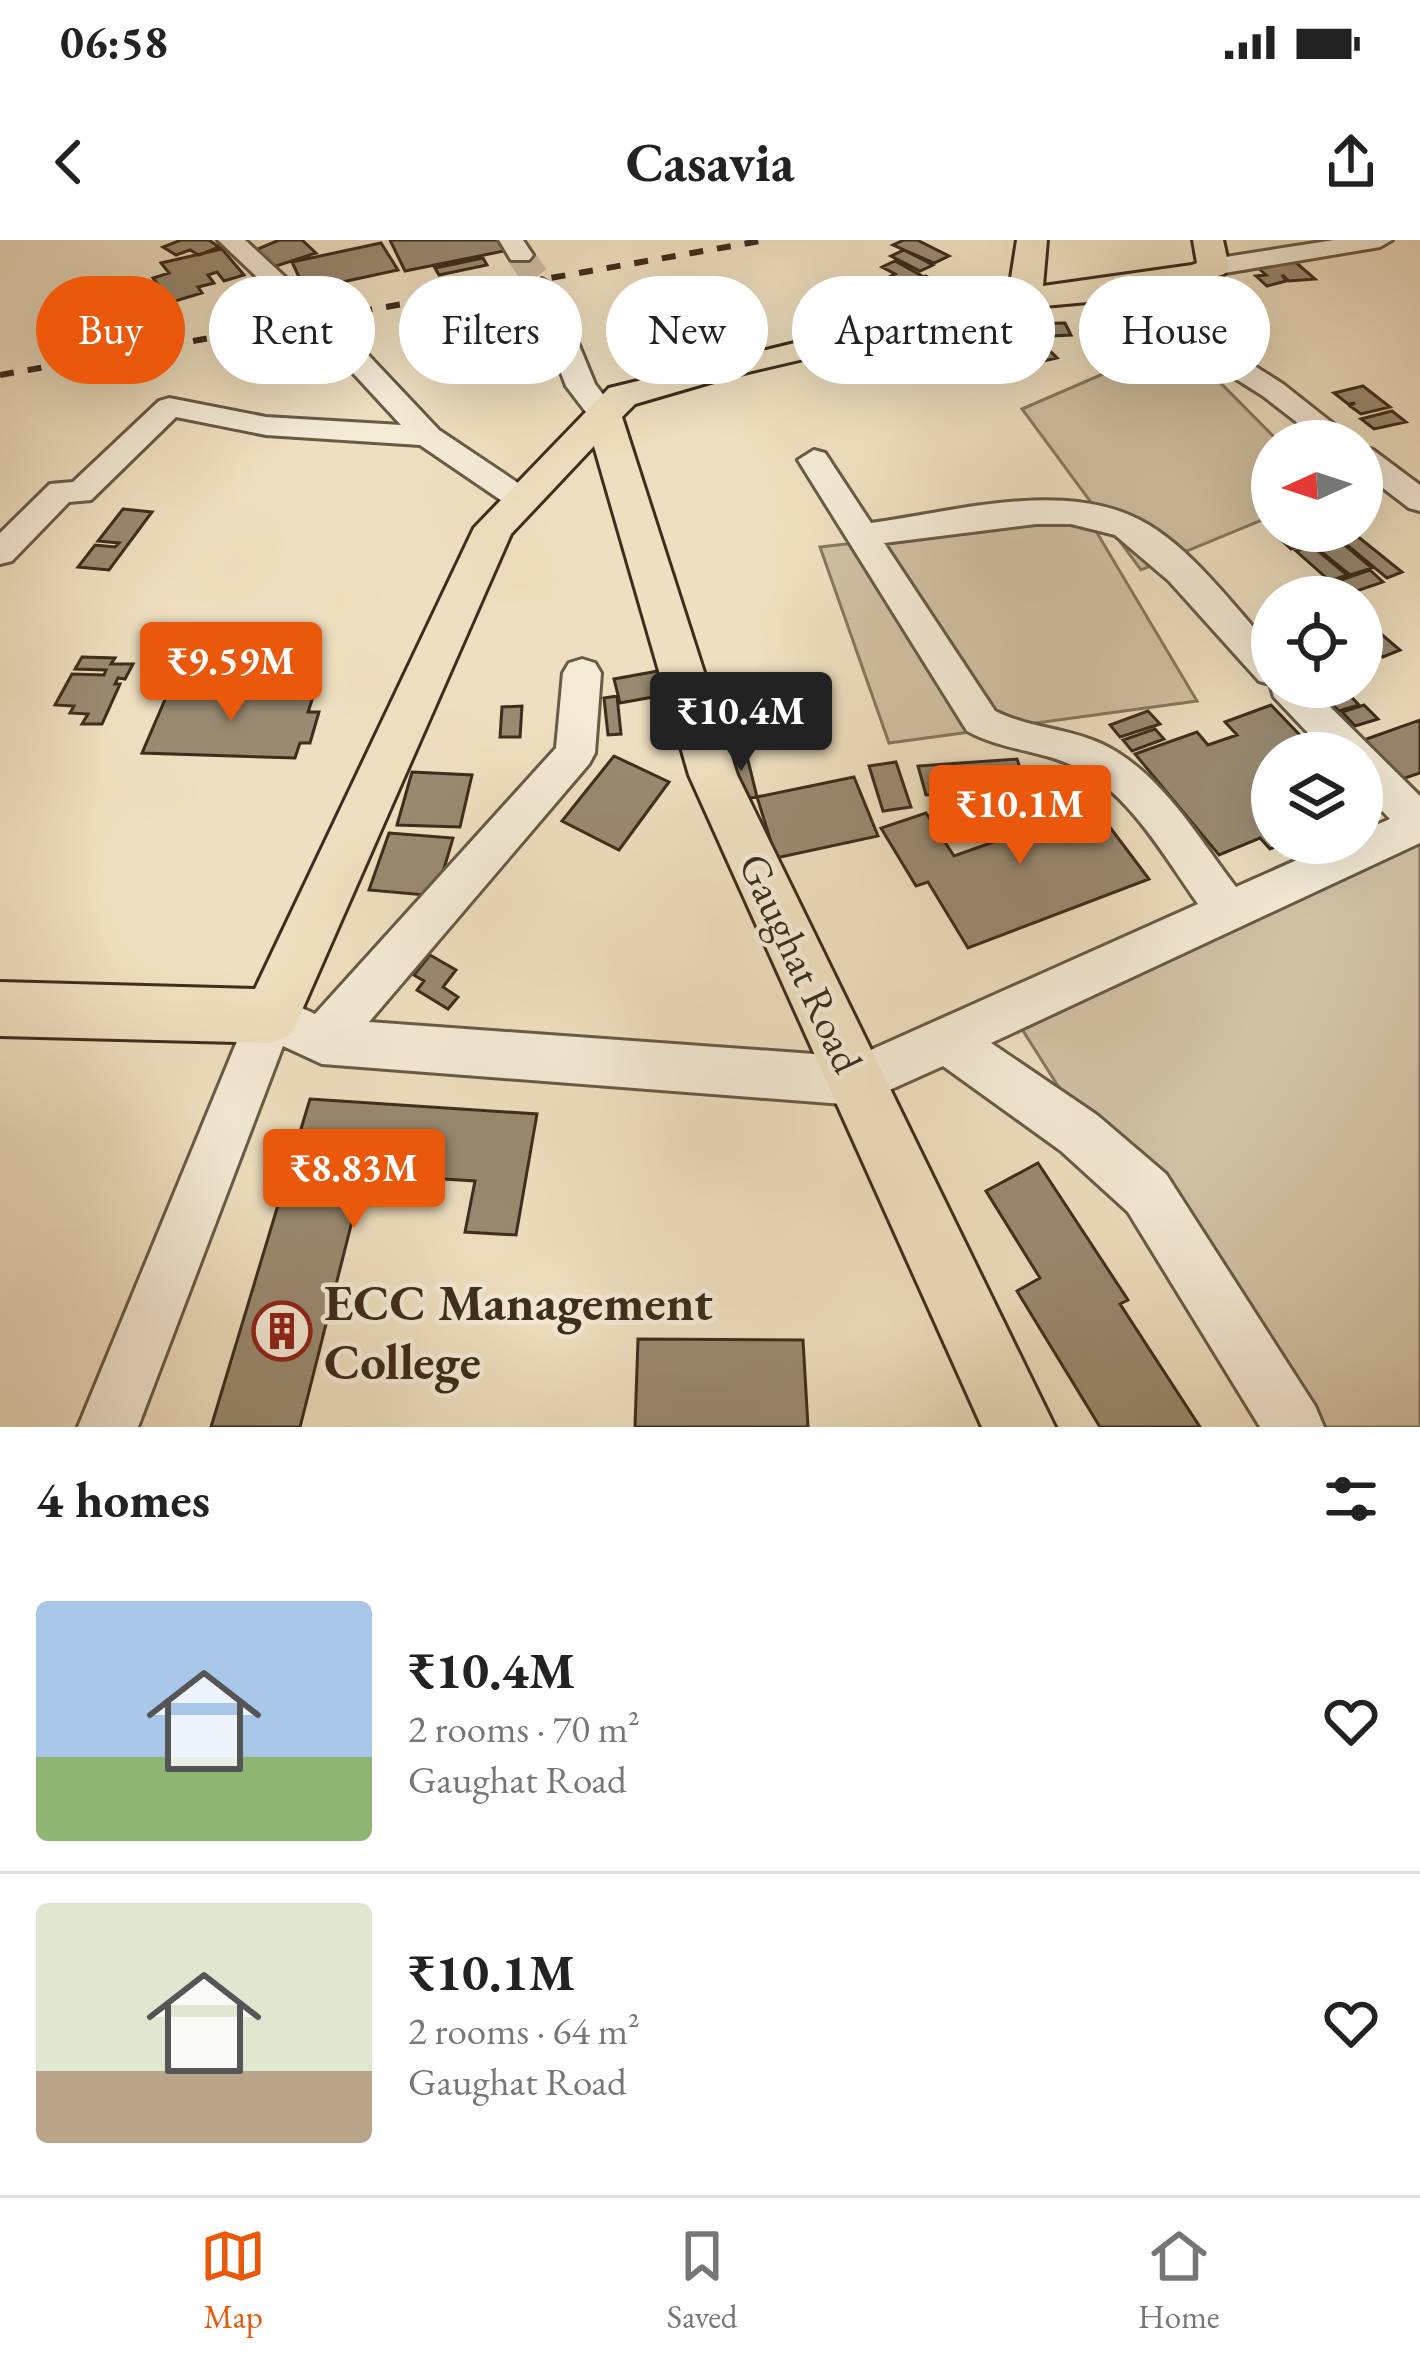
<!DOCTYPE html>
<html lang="en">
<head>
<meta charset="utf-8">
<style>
	body { margin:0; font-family:"EB Garamond",serif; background:#f2f2f2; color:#222; height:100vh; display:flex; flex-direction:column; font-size:45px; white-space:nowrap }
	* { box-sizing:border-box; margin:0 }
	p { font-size:39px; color:#767676 }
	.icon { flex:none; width:66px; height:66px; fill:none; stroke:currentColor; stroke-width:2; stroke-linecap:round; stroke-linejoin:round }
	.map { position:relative; height:1187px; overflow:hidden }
	.drawer { display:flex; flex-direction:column; background:#fff; flex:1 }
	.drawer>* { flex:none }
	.guide { position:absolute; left:36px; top:36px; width:1350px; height:108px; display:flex; gap:24px }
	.needle { width:78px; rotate:267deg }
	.controls { position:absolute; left:1251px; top:180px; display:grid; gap:24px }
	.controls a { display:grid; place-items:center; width:132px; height:132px; border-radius:50%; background:#fff; box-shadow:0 12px 48px #0002; font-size:60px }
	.price { position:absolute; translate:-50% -102px; padding:0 27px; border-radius:12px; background:#ea580c; color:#fff; font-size:39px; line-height:78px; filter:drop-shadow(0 3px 6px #0008) }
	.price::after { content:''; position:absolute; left:50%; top:72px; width:36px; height:27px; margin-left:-18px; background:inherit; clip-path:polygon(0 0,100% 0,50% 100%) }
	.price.active { background:#222; color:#fff }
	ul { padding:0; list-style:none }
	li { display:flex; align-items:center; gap:36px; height:300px; padding:0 36px }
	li+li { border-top:3px solid #e0e0e0 }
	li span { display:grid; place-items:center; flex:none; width:336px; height:240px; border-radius:12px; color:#555 }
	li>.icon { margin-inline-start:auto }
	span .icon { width:144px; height:144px; fill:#fffc; stroke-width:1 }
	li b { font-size:51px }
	h2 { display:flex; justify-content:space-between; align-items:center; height:144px; padding:0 36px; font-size:51px }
	.pill { padding:0 42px; border-radius:54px; background:#fff; box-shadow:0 12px 48px #0002; font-size:42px; line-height:108px }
	.pill.active { background:#ea580c; color:#fff }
	.status { display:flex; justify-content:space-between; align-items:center; height:84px; padding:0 60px; background:#fff; direction:ltr }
	.status svg { height:33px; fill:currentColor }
	header { display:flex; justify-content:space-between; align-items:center; height:156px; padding:0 36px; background:#fff; font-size:54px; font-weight:700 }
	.tabs { display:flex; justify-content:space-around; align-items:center; height:168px; border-top:3px solid #e0e0e0; background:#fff; font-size:33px; color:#767676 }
	.tabs a { display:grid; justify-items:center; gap:6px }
	.tabs .active { color:#ea580c }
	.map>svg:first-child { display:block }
	.green { fill:#d0c1a4; stroke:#867760; stroke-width:3 }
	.building { fill:#998a71; stroke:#3d2d1c; stroke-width:3 }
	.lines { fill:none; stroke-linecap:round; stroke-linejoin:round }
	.minor-tunnel { stroke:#cbbb9f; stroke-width:27; stroke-dasharray:27 14; stroke-linecap:butt }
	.minor-casing { stroke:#695a45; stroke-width:6 }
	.major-casing { stroke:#3d2d1c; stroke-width:6 }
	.minor { fill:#f4ead6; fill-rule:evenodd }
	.major { fill:#eedfc0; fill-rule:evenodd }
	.rail { stroke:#3d2d1c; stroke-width:6; stroke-dasharray:14 14; stroke-linecap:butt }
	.labels { text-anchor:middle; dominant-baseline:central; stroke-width:9; stroke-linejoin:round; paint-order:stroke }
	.street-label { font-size:42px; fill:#3d2d1c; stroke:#f4ead6 }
	.near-poi-label { font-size:51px; font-weight:bold; fill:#3d2d1c; stroke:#f4ead6; text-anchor:start }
</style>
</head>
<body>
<div class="status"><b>06:58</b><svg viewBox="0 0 49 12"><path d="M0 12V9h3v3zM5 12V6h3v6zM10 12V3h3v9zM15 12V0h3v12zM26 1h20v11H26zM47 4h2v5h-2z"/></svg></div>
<header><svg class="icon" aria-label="back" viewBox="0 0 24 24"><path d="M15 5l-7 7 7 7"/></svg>Casavia<svg class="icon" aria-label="share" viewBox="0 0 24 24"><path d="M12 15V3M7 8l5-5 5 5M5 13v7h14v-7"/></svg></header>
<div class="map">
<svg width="1420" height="1187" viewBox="0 0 1420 1187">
	<rect width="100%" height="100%" fill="#eedfc0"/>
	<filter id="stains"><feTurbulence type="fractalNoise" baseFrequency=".00167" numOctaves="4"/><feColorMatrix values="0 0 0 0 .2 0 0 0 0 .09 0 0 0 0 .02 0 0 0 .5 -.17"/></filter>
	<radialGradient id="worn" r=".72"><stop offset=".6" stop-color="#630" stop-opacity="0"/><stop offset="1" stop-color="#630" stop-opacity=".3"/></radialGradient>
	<path class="green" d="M1179,101L1278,201H1272V276L1141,330L1022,169Z
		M1087,276L1197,461L889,503L820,307Z
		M1420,602V1187H1274L1013,775Z"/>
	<path class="building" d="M181,0H209L219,7L199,15L190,10L176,15L163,7Z
		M279,0H302L316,13L270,28L253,11Z
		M390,0H503L509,10L405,31Z
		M904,0H917L949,16L934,23L893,5Z
		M381,3L398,30L305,50L292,22Z
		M222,9L244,35L224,41L217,32L208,35L214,43L198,47L202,53L162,65L150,48L159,46L153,38L169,33L161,23Z
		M904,10L933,25L920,31L891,16Z
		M483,18L487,25L439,35L435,28Z
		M1293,20L1315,39L1289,41L1282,35L1286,41L1267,46L1256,36L1266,35L1255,25Z
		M895,21L922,36L901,46L887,38L895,34L882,27Z
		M926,36L937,42L965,51L944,57L923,47L940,56L934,59L905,46Z
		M890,47L912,60L893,68L871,55Z
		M523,63L533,78L509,84L499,68Z
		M492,69H498V82L455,91V72Z
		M1065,83L1071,95L1030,97L1024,84Z
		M1222,91L1257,115L1240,121L1205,96Z
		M983,105L993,115L1014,111L1029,125L992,133L986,127L944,137L939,131L922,135L910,122Z
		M1044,105L1057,118L1030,124L1017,111Z
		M1363,146L1390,167L1361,174L1350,166L1355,163L1348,164L1334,153Z
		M1392,171L1406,182L1374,189L1361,179Z
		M123,269L152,272L109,330L78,327L95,305L115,307L119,303L98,301Z
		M1297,291H1326L1331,296L1291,309L1278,297Z
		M1330,291H1351L1402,332L1387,338Z
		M1335,297L1372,328L1350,335L1313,305Z
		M1312,306L1347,335L1330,341L1296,311Z
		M1370,330L1383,342L1339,357H1326L1310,343L1322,339L1329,344Z
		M1374,388L1400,410L1383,417L1362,398V393Z
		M82,417L115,418L111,424H133L125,439L118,438L115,444H120L102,484H82L88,474L70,473L74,466L55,465L72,434L104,435L106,430L75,429Z
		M658,431L664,455L620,463L614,439Z
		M1342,447L1359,465L1339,471L1322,454Z
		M170,448H264L261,457H313L308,472H319L310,503H300L295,518L142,513Z
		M617,456L621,494L608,495L604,458Z
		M1271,465L1317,513H1272V603H1286L1270,609L1260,598L1219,615L1135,514L1197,492L1208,505L1237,495L1225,482Z
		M1364,465L1378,479L1355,486L1342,472Z
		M522,466L520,497H500L502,467Z
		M1148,471L1160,484L1120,497L1110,485Z
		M1420,480V533L1399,540L1361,501Z
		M1155,489L1164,499L1132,511L1123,500Z
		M745,508L757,557L736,560L725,510Z
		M614,516L669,542L619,610L562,581Z
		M1017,519L1027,548L926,555L918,526Z
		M896,522L911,567L883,571L869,526Z
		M412,532L472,535L460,587L397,585Z
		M1069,533L1149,639L968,708L928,642L916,646L881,588L926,573L954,616L1059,579L1035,545Z
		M854,537L878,596L776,618L757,557Z
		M389,593L453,598L436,656L369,650Z
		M430,715L456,730L443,747L458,757L448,769L417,750L424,741L414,735Z
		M310,859L537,874L516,995L465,992L475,941L364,934L300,1187H211Z
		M1038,923L1128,1060L1120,1064L1200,1187H1100L1017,1051L1040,1038L986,951Z
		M638,1099L803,1100L808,1187H635Z"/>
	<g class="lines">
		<path class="minor-tunnel" d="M520,15L542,47
			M286,50L328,89"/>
		<defs>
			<path id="minor" d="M218,0H245L299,50L286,58L277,56Z
				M499,0H523L533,15L529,20H511Z
				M1334,0H1392L1380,7L1213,35L1200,27L1213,19Z
				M1153,33L1166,41L1175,73L1183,81L1283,144L1355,201H1321L1263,156L1163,93L1149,75L1140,41Z
				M542,39L555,47L595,144L618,174L614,180H592L566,146L529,47Z
				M328,81L338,83L439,190L530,251L535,258L530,265H508L420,205L266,195L176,177L91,260L69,262L12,321L0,324V293L50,244L73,242L159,161L169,158L266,177L401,185L318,95L314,89L318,83Z
				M1362,207L1373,210L1420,245V271L1409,268L1362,232Z
				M814,210L825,213L871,283C953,272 1060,240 1138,279C1190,305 1233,366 1272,408V447H1310L1420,556V603L991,803L1097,875L1166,934L1315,1166L1324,1187H1260L1128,972L1061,911L943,826L856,865L322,824L283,806L138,1187H78L254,760L271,754L315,774L556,508L563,433L569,423L582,419L595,423L601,433L595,513L589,524L369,782L855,817L1198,664C1164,616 1129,552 1074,526C1040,510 1001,510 967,491L798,220ZM1036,284H1071L1115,295L1169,341L1259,441L1270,444L1274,457L1327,513H1362V550L1390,579L1362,591V603H1335L1236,647C1198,598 1161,532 1102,504C1068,488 1029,488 995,471L884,303Z"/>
			<path id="major" d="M1017,0H1047L1043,46L1192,25L1197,23L1193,0H1223L1229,27L1224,34L1200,42L1099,61L1022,68L731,136L635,164L622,177L737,535L1055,1187H982L689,535L594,206L511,294L291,795L271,803L0,796V742L255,749L474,288L609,148L1009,51Z"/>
		</defs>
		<use href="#minor" class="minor-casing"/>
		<use href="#major" class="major-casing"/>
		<use href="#minor" class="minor"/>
		<use href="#major" class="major"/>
		<path class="rail" d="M0,135L766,0"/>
	</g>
	<defs>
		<symbol id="building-ring" viewBox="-11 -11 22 22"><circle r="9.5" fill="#f4ead6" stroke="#8f2418" stroke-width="1.5"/><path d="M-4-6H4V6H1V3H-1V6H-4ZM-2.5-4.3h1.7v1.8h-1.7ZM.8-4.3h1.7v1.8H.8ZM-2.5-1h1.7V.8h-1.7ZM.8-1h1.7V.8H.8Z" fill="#8f2418"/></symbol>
	</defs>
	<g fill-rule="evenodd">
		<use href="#building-ring" x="249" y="1058" width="66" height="66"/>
	</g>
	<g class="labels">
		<g class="street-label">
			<text transform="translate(801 723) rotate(65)">Gaughat Road</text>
		</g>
		<g class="near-poi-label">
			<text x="324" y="1062">ECC Management<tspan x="324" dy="59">College</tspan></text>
		</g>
	</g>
	<rect width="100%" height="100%" filter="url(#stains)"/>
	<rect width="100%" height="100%" fill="url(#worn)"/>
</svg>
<div class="controls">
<a><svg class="needle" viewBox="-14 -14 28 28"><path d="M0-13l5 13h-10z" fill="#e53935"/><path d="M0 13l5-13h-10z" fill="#767676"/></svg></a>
<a><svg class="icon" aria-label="locate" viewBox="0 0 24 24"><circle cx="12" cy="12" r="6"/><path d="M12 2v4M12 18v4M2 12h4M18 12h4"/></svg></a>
<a><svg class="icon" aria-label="layers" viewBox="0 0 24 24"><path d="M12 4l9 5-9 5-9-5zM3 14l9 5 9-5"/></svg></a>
</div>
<b class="price" style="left:231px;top:484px">₹9.59M</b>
<b class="price active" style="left:741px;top:534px">₹10.4M</b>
<b class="price" style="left:1020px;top:627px">₹10.1M</b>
<b class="price" style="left:354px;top:991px">₹8.83M</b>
<div class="guide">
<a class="pill active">Buy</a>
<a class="pill">Rent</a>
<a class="pill">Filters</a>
<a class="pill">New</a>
<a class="pill">Apartment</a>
<a class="pill">House</a>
</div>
</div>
<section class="drawer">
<h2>4 homes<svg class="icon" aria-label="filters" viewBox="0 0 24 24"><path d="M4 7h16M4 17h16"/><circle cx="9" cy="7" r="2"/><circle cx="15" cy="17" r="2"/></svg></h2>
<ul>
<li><span style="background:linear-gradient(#a9c7e8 65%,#8fb573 0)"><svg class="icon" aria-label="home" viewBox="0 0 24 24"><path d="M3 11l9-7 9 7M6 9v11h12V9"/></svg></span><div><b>₹10.4M</b><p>2 rooms · 70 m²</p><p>Gaughat Road</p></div><svg class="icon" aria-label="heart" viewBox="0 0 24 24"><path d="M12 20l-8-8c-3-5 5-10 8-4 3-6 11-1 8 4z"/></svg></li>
<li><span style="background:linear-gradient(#dfe7d0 70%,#b9a48a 0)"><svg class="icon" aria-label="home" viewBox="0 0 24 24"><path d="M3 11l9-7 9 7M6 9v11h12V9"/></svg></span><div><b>₹10.1M</b><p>2 rooms · 64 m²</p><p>Gaughat Road</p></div><svg class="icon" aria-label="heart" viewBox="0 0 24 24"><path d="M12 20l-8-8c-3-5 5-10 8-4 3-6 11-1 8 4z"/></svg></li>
</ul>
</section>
<nav class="tabs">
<a class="active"><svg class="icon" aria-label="map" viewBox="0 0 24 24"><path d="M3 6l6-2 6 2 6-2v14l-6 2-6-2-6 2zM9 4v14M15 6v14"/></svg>Map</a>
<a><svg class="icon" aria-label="saved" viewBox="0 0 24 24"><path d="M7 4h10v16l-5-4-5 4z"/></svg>Saved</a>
<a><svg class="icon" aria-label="home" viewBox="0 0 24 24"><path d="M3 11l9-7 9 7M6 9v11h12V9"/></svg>Home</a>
</nav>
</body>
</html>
